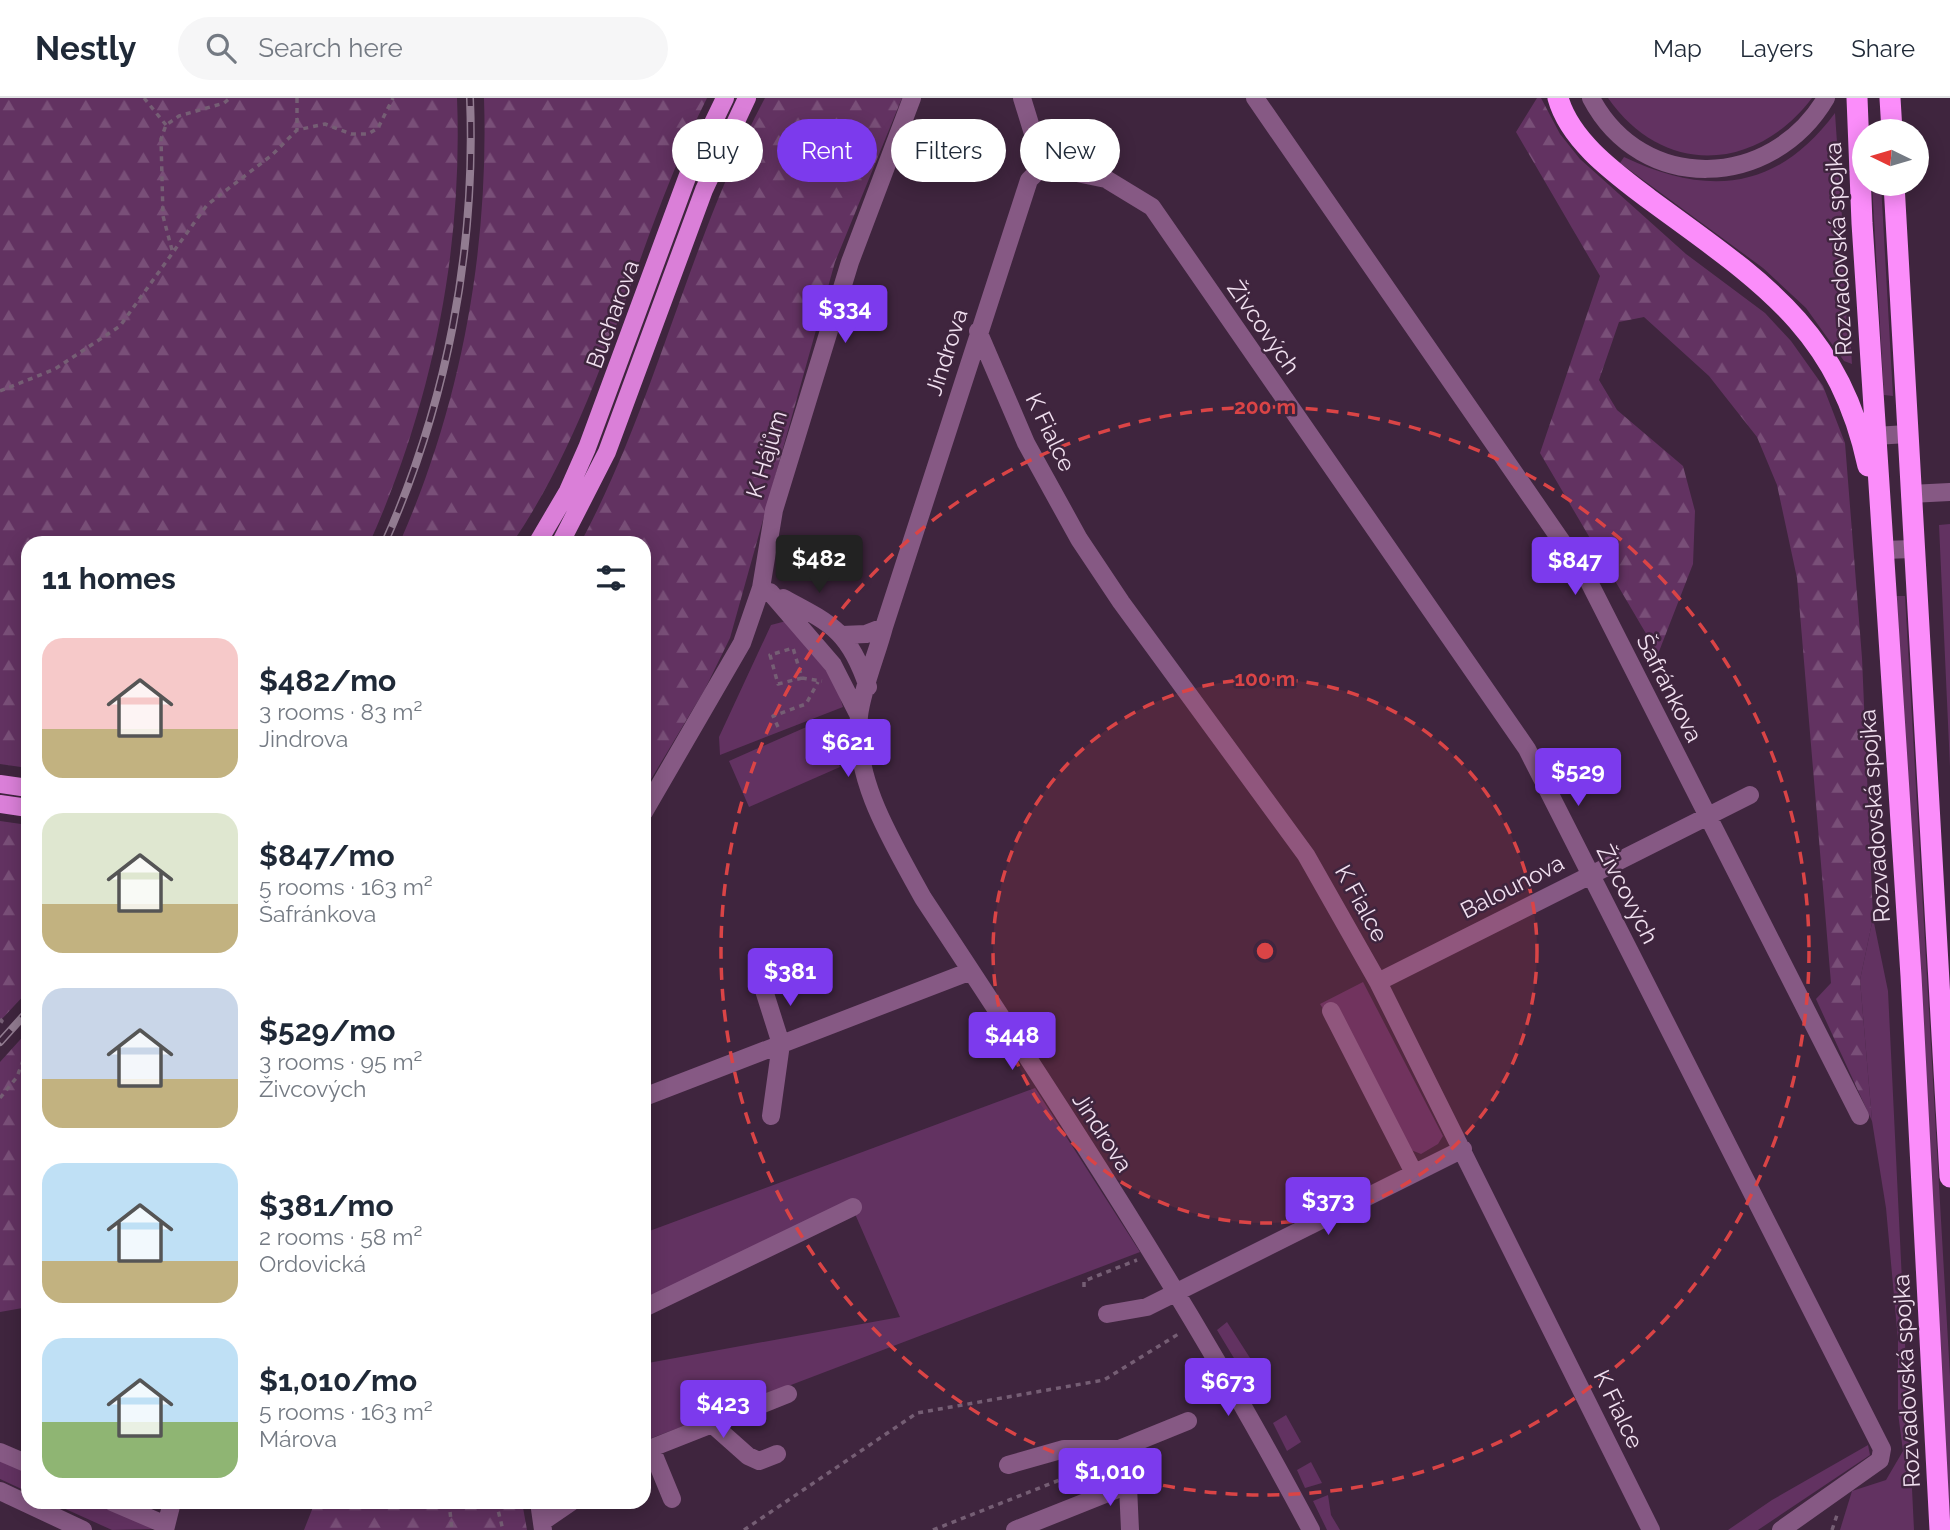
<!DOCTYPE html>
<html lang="en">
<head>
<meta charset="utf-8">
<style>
	body { margin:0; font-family:Raleway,sans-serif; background:#f6f6f7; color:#1f2937; height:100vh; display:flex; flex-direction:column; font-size:26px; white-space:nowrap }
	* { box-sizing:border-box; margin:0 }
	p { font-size:23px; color:#747a83 }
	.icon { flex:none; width:38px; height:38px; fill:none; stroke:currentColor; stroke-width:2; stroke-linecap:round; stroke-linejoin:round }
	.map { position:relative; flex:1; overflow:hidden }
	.details { position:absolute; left:21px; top:438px; width:630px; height:973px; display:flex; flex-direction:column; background:#fff; border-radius:21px; box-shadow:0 4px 18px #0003 }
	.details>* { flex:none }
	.top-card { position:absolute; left:672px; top:21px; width:665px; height:63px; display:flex; gap:14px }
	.needle { width:46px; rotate:275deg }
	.controls { position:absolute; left:1852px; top:21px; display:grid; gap:14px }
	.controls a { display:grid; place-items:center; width:77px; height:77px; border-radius:50%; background:#fff; box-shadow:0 4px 18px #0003; font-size:35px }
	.price { position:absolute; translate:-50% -60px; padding:0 16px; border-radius:7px; background:#7c3aed; color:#fff; font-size:23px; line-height:46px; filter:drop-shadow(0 2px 4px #0008) }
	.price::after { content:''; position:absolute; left:50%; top:42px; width:21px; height:16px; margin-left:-10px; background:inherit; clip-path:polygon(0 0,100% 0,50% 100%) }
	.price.selected { background:#222; color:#fff }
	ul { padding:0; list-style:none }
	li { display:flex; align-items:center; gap:21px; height:175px; padding:0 21px }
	li span { display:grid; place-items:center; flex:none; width:196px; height:140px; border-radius:21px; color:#555 }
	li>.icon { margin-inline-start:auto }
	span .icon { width:84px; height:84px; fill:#fffc; stroke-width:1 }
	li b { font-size:30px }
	h2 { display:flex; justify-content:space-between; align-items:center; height:84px; padding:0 21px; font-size:30px }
	.tag { padding:0 24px; border-radius:32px; background:#fff; box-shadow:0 4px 18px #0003; font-size:24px; line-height:63px }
	.tag.selected { background:#7c3aed; color:#fff }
	header { display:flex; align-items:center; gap:42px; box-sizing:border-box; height:98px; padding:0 35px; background:#fff; border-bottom:2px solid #e0e1e3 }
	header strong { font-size:33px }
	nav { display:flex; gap:38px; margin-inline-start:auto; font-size:24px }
	.search { width:490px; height:63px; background:#f6f6f7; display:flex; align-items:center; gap:18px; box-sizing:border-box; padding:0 24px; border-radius:38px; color:#747a83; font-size:26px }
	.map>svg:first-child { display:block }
	.green { fill:#623261 }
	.forest { fill:url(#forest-firs) }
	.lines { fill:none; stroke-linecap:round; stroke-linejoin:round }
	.path { stroke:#755e74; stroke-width:3.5; stroke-dasharray:5 5; stroke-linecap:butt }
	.minor { stroke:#865984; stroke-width:18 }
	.major { stroke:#da7fd8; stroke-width:18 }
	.highway { stroke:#fb8dfa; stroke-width:21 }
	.rail-casing { stroke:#927c91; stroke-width:8 }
	.rail { stroke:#3f253e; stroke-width:5; stroke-dasharray:16; stroke-linecap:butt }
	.ring { fill:none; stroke:#da4446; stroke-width:3.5; stroke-dasharray:12 9 }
	.labels { text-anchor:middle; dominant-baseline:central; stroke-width:5; stroke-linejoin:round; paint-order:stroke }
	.street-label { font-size:23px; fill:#f1e0f0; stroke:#3f253e }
	.centre { fill:#da4446; stroke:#3f253e; stroke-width:3.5 }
	.ring-label { font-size:21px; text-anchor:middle; font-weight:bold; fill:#da4446; stroke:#3f253e; stroke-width:5; stroke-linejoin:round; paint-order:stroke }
</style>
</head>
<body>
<header>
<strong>Nestly</strong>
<div class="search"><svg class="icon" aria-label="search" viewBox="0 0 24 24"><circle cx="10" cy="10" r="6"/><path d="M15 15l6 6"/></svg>Search here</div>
<nav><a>Map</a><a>Layers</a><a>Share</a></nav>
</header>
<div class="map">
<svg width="1950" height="1432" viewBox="0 0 1950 1432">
	<defs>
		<pattern id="forest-firs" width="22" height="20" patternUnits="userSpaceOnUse" patternTransform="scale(1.75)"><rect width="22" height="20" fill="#623261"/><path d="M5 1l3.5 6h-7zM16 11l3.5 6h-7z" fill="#794f78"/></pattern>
	</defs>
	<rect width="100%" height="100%" fill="#3f253e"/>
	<path class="green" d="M1608,0H1812C1756,74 1663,79 1608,0Z
		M1835,15L1852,266L1844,263L1806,210L1763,170L1620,65L1624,59C1708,99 1777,93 1835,15Z
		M1872,86H1881L1893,298L1884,297Z
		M1950,426V669L1939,427Z
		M1896,498H1905L1950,1278V1429Z
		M790,522L833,576L843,609L720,657L719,639L771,527Z
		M820,623L840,669L749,709L729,663Z
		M1873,820L1888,893L1914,1432H1840L1852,1393L1886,1382L1903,1353L1898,1315V1242L1886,1110L1872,1023L1860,882Z
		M1363,884L1443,1038L1438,1046L1421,1056L1411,1052L1320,906Z
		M1035,990L1140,1154L644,1343V1254L648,1265L900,1219L852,1109L644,1210V1135Z
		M1227,1224L1268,1288L1255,1295L1217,1232Z
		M1286,1317L1301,1344L1287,1353L1273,1325Z
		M1868,1347L1870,1357L1758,1432H1728L1772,1402Z
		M0,1360L28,1373V1394L0,1381Z
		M1311,1364L1322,1385L1305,1390L1297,1372Z
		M1328,1397L1331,1417L1340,1432H1327L1313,1403Z
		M50,1404H94L154,1431L112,1432Z"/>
	<path class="forest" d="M0,0H457C463,153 432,305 370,444H28V670L0,666Z
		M484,0H707C634,144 605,309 513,444H400C461,306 489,152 484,0Z
		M765,0H902L835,164L730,540L705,591L644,693V444H581C657,302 689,142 765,0Z
		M1537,0H1541L1560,36L1580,61L1686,156L1765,215L1791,243L1823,288L1845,345L1862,560L1873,820L1860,882L1872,1023L1816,901L1831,885L1797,480L1777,387L1757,339L1709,278L1644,219L1619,224L1599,282L1617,312L1683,368L1695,413L1693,466L1658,556L1540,355L1600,178L1516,34Z
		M0,723L28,727V893L0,923Z
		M28,933V1209L0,1214V964Z
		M315,1404H522L527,1432H304Z"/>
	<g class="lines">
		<path class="path" d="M144,0L166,27
			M297,0V32
			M172,152L163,118L161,41L166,27L179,18L224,5L230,0
			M0,293L55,271L120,228L207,107L272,57L297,32L325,26L351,36H368L378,30L393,0
			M802,580L778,586L770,557L793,550L802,580L822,583
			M778,629L773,618L806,606L818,584
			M0,921L2,923L0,926
			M0,1000L17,979L28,949
			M1084,1189V1183L1137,1162
			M449,1404L452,1432
			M496,1404L503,1432
			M744,1432L917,1315L1104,1282L1180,1235
			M933,1432L1090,1370
			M1832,1432L1838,1414"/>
		<path class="minor" d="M1022,0L1043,68
			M1255,0L1587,480L1860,1018
			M1591,0C1642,97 1772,92 1826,0
			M1043,68L1106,81L1152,109L1527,651L1882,1351L1880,1362L1781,1432
			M978,233L1026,345L1079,441L1121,504L1306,757L1378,884L1651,1432
			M1875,338L1907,336
			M1910,396L1950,394
			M1883,452L1913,451
			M770,494L833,567L859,618
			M783,500C832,526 849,533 868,589
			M884,529C877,556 862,591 859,618C853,683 893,745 923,800C1059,1006 1196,1214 1311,1432
			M842,537L866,536L884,529L1029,82L1043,68
			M644,714L742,545L761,490L774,412L850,164L912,0
			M1378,884L1750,697
			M762,886L781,946L771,1018
			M1331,913L1414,1075
			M644,999L971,873
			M644,1210L853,1109
			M1107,1216L1147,1209L1463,1051
			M712,1326L748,1358L759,1363L777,1356
			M651,1350L672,1401
			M1119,1351L1188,1323
			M644,1353L788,1296
			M0,1354L28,1366
			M1008,1367L1064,1351H1119L1127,1367L1130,1432
			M0,1393L83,1432
			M112,1404L166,1427
			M539,1404L543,1432
			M542,1424L571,1404
			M165,1432L172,1404
			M1015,1432L1128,1387"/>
		<path class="major" d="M538,444L568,393L587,350L688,77L725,0
			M561,444L607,354L704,92L747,0
			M0,686L28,690
			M0,706L28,710"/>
		<path class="highway" d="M1558,0C1570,43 1615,75 1649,101C1756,180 1838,228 1868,368
			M1857,0L1862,125L1911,878L1940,1432
			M1890,0L1892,33
			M1894,86L1950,1079"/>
		<defs>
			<path id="rail" d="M385,444C447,305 476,152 470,0
				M0,944L28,913"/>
		</defs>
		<use href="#rail" class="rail-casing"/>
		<use href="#rail" class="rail"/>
	</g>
	<circle cx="1265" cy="853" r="272" fill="#da4446" fill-opacity=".12"/>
	<g class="ring">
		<circle cx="1265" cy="853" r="272"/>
		<circle cx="1265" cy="853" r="544"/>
	</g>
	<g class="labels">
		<g class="street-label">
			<text transform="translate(1838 151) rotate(-93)">Rozvadovská spojka</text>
			<text transform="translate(612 216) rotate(-70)">Bucharova</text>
			<text transform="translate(1264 229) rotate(55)">Živcových</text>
			<text transform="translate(946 254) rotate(-72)">Jindrova</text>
			<text transform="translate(1051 334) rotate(64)">K Fialce</text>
			<text transform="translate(766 356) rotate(-73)">K Hájům</text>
			<text transform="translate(1670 590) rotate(63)">Šafránkova</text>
			<text transform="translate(1874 718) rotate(-94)">Rozvadovská spojka</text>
			<text transform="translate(1512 788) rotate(-27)">Balounova</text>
			<text transform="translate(1628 796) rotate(63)">Živcových</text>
			<text transform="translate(1362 805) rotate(61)">K Fialce</text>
			<text transform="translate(1103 1034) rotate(57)">Jindrova</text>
			<text transform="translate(1906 1283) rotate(-93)">Rozvadovská spojka</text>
			<text transform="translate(1619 1311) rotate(64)">K Fialce</text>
		</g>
	</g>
	<circle cx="1265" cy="853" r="10" class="centre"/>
	<g class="ring-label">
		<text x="1265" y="316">200 m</text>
		<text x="1265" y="588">100 m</text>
	</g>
</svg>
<div class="controls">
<a><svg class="needle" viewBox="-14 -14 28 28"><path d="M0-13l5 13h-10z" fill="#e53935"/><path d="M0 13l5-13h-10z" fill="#747a83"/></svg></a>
</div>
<b class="price" style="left:845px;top:247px">$334</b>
<b class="price selected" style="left:819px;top:497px">$482</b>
<b class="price" style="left:1575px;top:499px">$847</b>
<b class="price" style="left:848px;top:681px">$621</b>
<b class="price" style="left:1578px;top:710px">$529</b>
<b class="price" style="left:790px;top:910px">$381</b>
<b class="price" style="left:1012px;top:974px">$448</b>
<b class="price" style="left:1328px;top:1139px">$373</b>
<b class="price" style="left:1228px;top:1320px">$673</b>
<b class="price" style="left:723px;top:1342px">$423</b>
<b class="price" style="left:1110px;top:1410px">$1,010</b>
<div class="top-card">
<a class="tag">Buy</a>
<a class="tag selected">Rent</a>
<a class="tag">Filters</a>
<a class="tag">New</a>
</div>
<section class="details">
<h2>11 homes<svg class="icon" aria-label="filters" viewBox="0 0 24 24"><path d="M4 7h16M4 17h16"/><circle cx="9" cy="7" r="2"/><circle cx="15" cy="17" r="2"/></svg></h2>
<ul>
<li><span style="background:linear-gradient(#f6c9c9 65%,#c2b280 0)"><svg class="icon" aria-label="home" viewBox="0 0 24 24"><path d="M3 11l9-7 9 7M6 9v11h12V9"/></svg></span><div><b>$482/mo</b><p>3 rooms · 83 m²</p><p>Jindrova</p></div></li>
<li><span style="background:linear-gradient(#dfe7d0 65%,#c2b280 0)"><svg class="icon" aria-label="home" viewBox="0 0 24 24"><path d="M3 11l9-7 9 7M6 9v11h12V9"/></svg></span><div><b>$847/mo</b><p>5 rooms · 163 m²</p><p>Šafránkova</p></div></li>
<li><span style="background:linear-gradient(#c9d6e8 65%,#c2b280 0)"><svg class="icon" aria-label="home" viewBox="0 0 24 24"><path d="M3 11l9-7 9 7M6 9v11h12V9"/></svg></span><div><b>$529/mo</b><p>3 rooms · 95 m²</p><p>Živcových</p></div></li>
<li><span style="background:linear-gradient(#bfe0f5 70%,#c2b280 0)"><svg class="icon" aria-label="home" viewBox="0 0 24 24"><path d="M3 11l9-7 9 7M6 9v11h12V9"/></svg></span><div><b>$381/mo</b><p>2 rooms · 58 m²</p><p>Ordovická</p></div></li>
<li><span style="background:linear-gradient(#bfe0f5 60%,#8fb573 0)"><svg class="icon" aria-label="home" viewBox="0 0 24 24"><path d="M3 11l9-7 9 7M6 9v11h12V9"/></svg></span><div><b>$1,010/mo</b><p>5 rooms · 163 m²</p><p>Márova</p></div></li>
</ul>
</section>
</div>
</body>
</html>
